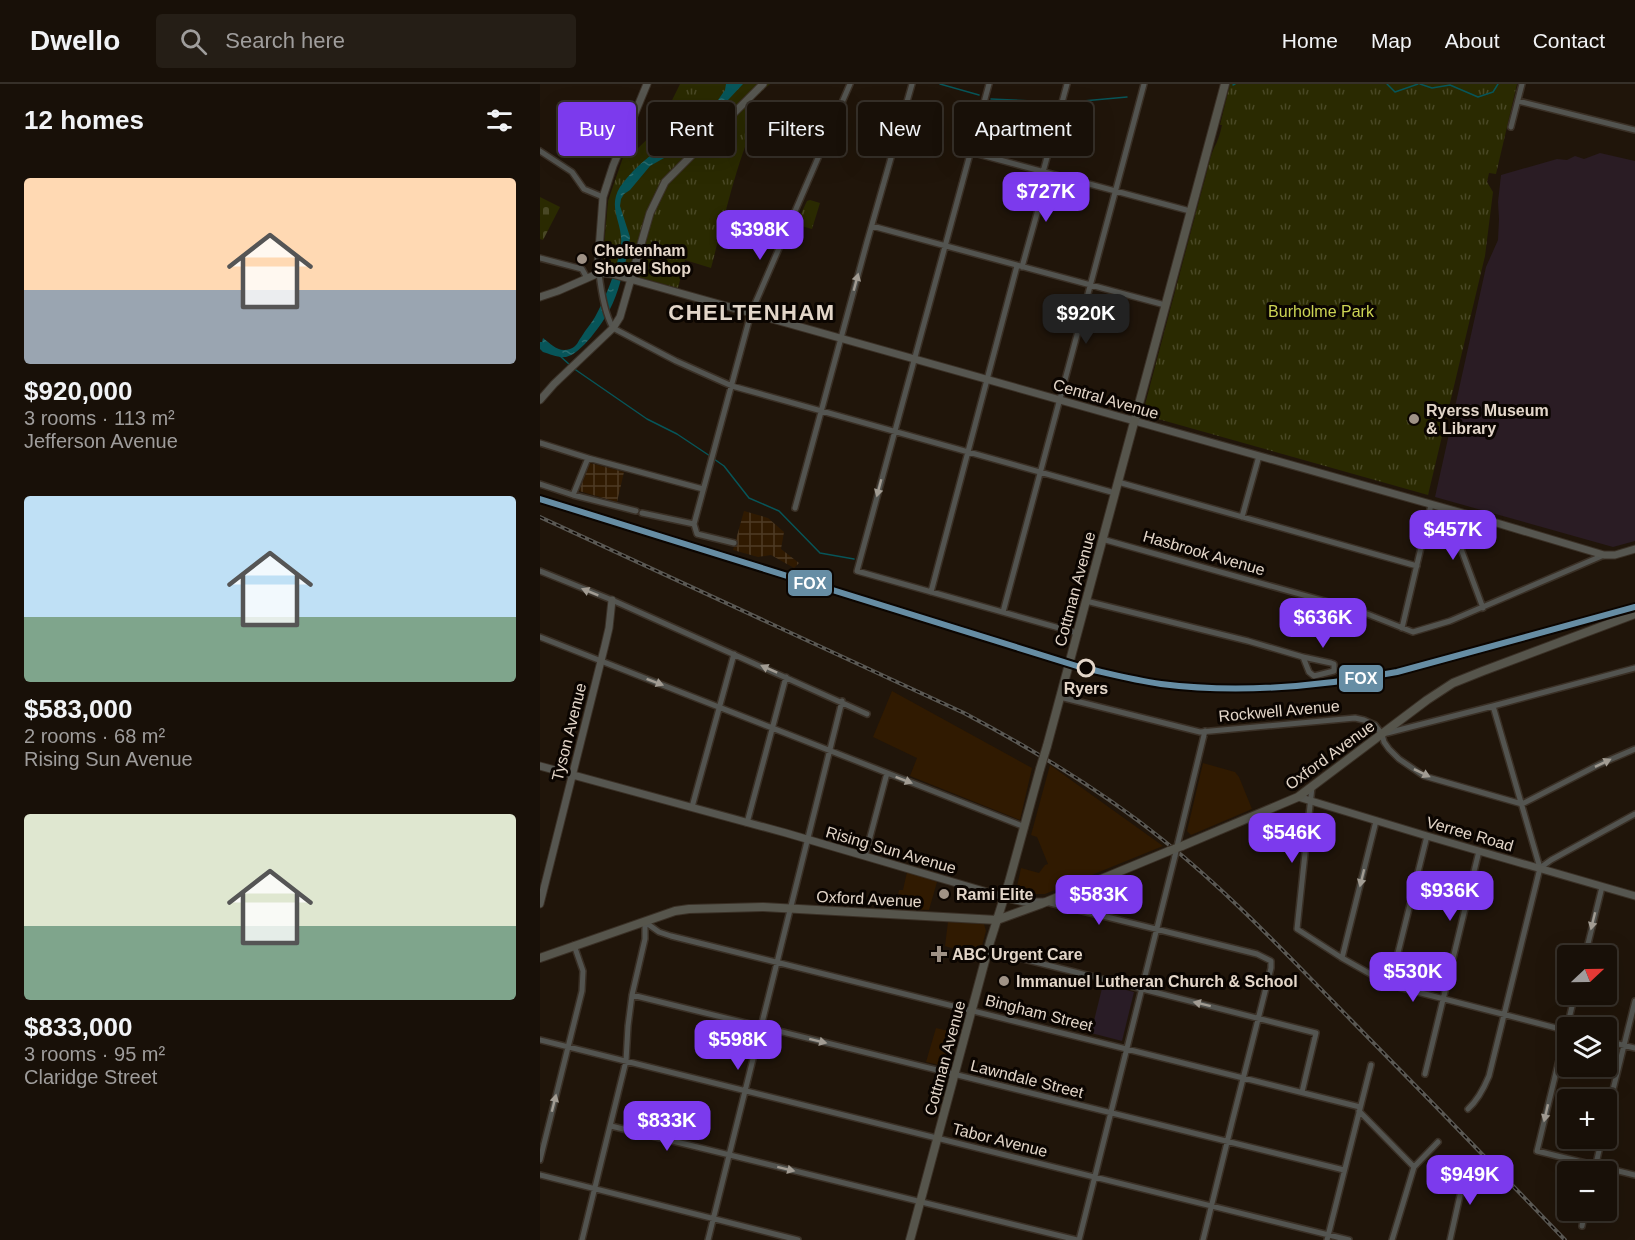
<!DOCTYPE html>
<html lang="en">
<head>
<meta charset="utf-8">
<style>
	body { margin:0; font-family:Helvetica,sans-serif; background:#251e16; color:#f1f3f6; height:100vh; display:flex; flex-direction:column; font-size:22px; white-space:nowrap }
	* { box-sizing:border-box; margin:0 }
	p { font-size:20px; color:#9f9d9c }
	.icon { flex:none; width:33px; height:33px; fill:none; stroke:currentColor; stroke-width:2; stroke-linecap:round; stroke-linejoin:round }
	.map { position:relative; flex:1; overflow:hidden }
	.sheet { display:flex; flex-direction:column; background:#181008; width:540px }
	.sheet>* { flex:none }
	.banner { position:absolute; left:18px; top:18px; width:570px; height:54px; display:flex; gap:12px }
	.needle { width:39px; rotate:68deg }
	.buttons { position:absolute; left:1017px; top:861px; display:grid; gap:12px }
	.buttons a { display:grid; place-items:center; width:60px; height:60px; border-radius:6px; background:#181008; box-shadow:0 6px 24px #0002,0 0 0 2px #363029; font-size:30px }
	.price { position:absolute; translate:-50% -51px; padding:0 14px; border-radius:12px; background:#7c3aed; color:#fff; font-size:20px; line-height:39px; filter:drop-shadow(0 2px 3px #0008) }
	.price::after { content:''; position:absolute; left:50%; top:36px; width:18px; height:14px; margin-left:-9px; background:inherit; clip-path:polygon(0 0,100% 0,50% 100%) }
	.price.active { background:#222; color:#fff }
	ul { padding:0; list-style:none }
	li { display:grid; align-content:center; gap:12px; height:318px; padding:0 24px }
	li span { display:grid; place-items:center; height:186px; border-radius:6px; color:#555 }
	li>.icon { margin-inline-start:auto }
	span .icon { width:108px; height:108px; fill:#fffc; stroke-width:1 }
	li b { font-size:26px }
	h2 { display:flex; justify-content:space-between; align-items:center; height:72px; padding:0 24px; font-size:26px }
	.pill { padding:0 21px; border-radius:6px; background:#181008; box-shadow:0 6px 24px #0002,0 0 0 2px #363029; font-size:21px; line-height:54px }
	.pill.active { background:#7c3aed; color:#fff }
	header { display:flex; align-items:center; gap:36px; box-sizing:border-box; height:84px; padding:0 30px; background:#181008; border-bottom:2px solid #363029 }
	header strong { font-size:28px }
	nav { display:flex; gap:33px; margin-inline-start:auto; font-size:21px }
	.search { width:420px; height:54px; background:#251e16; display:flex; align-items:center; gap:15px; box-sizing:border-box; padding:0 21px; border-radius:6px; color:#9f9d9c; font-size:22px }
	main { display:flex; flex:1; min-height:0 }
	.map>svg:first-child { display:block }
	.built { fill:#301a01 }
	.industrial { fill:url(#industrial-grid) }
	.education { fill:#291c26 }
	.medical { fill:#2a1c24 }
	.cemetery { fill:url(#cemetery-stones) }
	.park { fill:url(#park-tufts) }
	.water { fill:url(#water-ripples) }
	.lines { fill:none; stroke-linecap:round; stroke-linejoin:round }
	.stream { stroke:#075559; stroke-width:1.5 }
	.street-casing { stroke:#3a3026; stroke-width:8 }
	.secondary-casing { stroke:#3a3026; stroke-width:9 }
	.primary-casing { stroke:#3a3026; stroke-width:10 }
	.street { stroke:#535450; stroke-width:5 }
	.secondary { stroke:#565650; stroke-width:7 }
	.primary { stroke:#56554c; stroke-width:8 }
	.rail-casing { stroke:#5a5853; stroke-width:4 }
	.rail { stroke:#0b0501; stroke-width:1.5; stroke-dasharray:4.5; stroke-linecap:butt }
	.street-bridge-casing { stroke:#3a3026; stroke-width:8; stroke-linecap:butt }
	.primary-bridge-casing { stroke:#3a3026; stroke-width:10; stroke-linecap:butt }
	.street-bridge { stroke:#535450; stroke-width:5 }
	.primary-bridge { stroke:#56554c; stroke-width:8 }
	.rail-1-casing { stroke:#0b0501; stroke-width:10 }
	.rail-1 { stroke:#668da4; stroke-width:6 }
	.oneway { fill:#a29c93 }
	.poi-dot { fill:#9f9286; stroke:#0b0501; stroke-width:2 }
	.stop-dot { fill:#0b0501; stroke:#e3d6c9; stroke-width:3 }
	.labels { text-anchor:middle; dominant-baseline:central; stroke-width:6; stroke-linejoin:round; paint-order:stroke }
	.poi-label { font-size:16px; font-weight:bold; fill:#e3d6c9; stroke:#0b0501; text-anchor:start }
	.park-label { font-size:16px; fill:#cdd454; stroke:#0b0501 }
	.street-label { font-size:16px; fill:#e3d6c9; stroke:#0b0501 }
	.stop-label { font-size:16px; font-weight:bold; fill:#e3d6c9; stroke:#0b0501 }
	.district-label { font-size:22px; font-weight:bold; letter-spacing:1.5px; fill:#e3d6c9; stroke:#0b0501 }
	.line-badge { stroke:#0b0501; stroke-width:2 }
	.badge-label { font-size:16px; text-anchor:middle; font-weight:bold; fill:#fff }
</style>
</head>
<body>
<header>
<strong>Dwello</strong>
<div class="search"><svg class="icon" aria-label="search" viewBox="0 0 24 24"><circle cx="10" cy="10" r="6"/><path d="M15 15l6 6"/></svg>Search here</div>
<nav><a>Home</a><a>Map</a><a>About</a><a>Contact</a></nav>
</header>
<main>
<section class="sheet">
<h2>12 homes<svg class="icon" aria-label="filters" viewBox="0 0 24 24"><path d="M4 7h16M4 17h16"/><circle cx="9" cy="7" r="2"/><circle cx="15" cy="17" r="2"/></svg></h2>
<ul>
<li><span style="background:linear-gradient(#ffd9b3 60%,#9aa5b1 0)"><svg class="icon" aria-label="home" viewBox="0 0 24 24"><path d="M3 11l9-7 9 7M6 9v11h12V9"/></svg></span><div><b>$920,000</b><p>3 rooms · 113 m²</p><p>Jefferson Avenue</p></div></li>
<li><span style="background:linear-gradient(#bfe0f5 65%,#7fa58c 0)"><svg class="icon" aria-label="home" viewBox="0 0 24 24"><path d="M3 11l9-7 9 7M6 9v11h12V9"/></svg></span><div><b>$583,000</b><p>2 rooms · 68 m²</p><p>Rising Sun Avenue</p></div></li>
<li><span style="background:linear-gradient(#dfe7d0 60%,#7fa58c 0)"><svg class="icon" aria-label="home" viewBox="0 0 24 24"><path d="M3 11l9-7 9 7M6 9v11h12V9"/></svg></span><div><b>$833,000</b><p>3 rooms · 95 m²</p><p>Claridge Street</p></div></li>
</ul>
</section>
<div class="map">
<svg width="1095" height="1156" viewBox="0 0 1095 1156">
	<defs>
		<pattern id="industrial-grid" width="8" height="8" patternUnits="userSpaceOnUse" patternTransform="scale(1.5)"><rect width="8" height="8" fill="#301a01"/><path d="M0 4h8M4 0v8" fill="none" stroke="#4e3b25"/></pattern>
		<pattern id="cemetery-stones" width="16" height="16" patternUnits="userSpaceOnUse" patternTransform="scale(1.5)"><rect width="16" height="16" fill="#2a2a01"/><path d="M2 7V4a2 2 0 0 1 4 0v3zM10 15v-3a2 2 0 0 1 4 0v3z" fill="#494825"/></pattern>
		<pattern id="park-tufts" width="24" height="20" patternUnits="userSpaceOnUse" patternTransform="scale(1.5)"><rect width="24" height="20" fill="#2a2a01"/><path d="M3 7l-1-3M5 7V3M7 7l1-3M15 17l-1-3M17 17v-4M19 17l1-3" fill="none" stroke="#494825"/></pattern>
		<pattern id="water-ripples" width="26" height="14" patternUnits="userSpaceOnUse" patternTransform="scale(1.5)"><rect width="26" height="14" fill="#075559"/><path d="M2 4q2-2 4 0t4 0M15 11q2-2 4 0t4 0" fill="none" stroke="#2b6d70"/></pattern>
	</defs>
	<rect width="100%" height="100%" fill="#20150a"/>
	<path class="built" d="M352,607L492,684L480,736L370,692L377,674L333,653Z
		M663,679L695,688L699,693L712,725L651,751L647,747Z
		M510,681L623,762L505,810H482L476,807L481,784L499,789L505,781L508,780L497,753L491,751Z
		M367,788L397,798L389,826L355,824L359,806H363Z
		M408,838L444,840L446,847L439,873L405,862Z
		M396,944L417,949L408,983L386,978Z"/>
	<path class="industrial" d="M50,379L84,388L77,418L39,407Z
		M204,427L228,434L244,448L241,465L259,479L254,484L231,471L218,473L193,466Z"/>
	<path class="education" d="M563,900L594,908L582,957L551,949Z"/>
	<path class="medical" d="M1060,69L1095,77V457L1073,463L895,413L946,183L958,156L959,135L958,118L961,91L1017,75L1027,76L1035,72L1044,75Z"/>
	<path class="cemetery" d="M0,113L20,123L3,156L0,155Z"/>
	<path class="park" d="M140,0H230L209,19L220,27C197,74 185,132 171,184L145,176L138,204L70,185L63,174L68,117L88,59L97,65L118,45Z
		M690,0H977L956,90L949,89L947,98L953,108L945,172L888,411L604,331L603,328L663,102C667,90 669,75 674,64C678,57 680,50 682,41H680Z
		M270,116L280,119L272,145L258,141L257,138L267,117Z"/>
	<path class="water" d="M186,0H203L188,16L171,41L165,47L145,62L110,82L90,106L84,110L81,115L80,122L90,153L89,162C85,181 79,208 70,225C63,239 41,270 26,273C18,274 10,270 3,268L0,265V258H2L3,254C11,260 18,269 30,265C37,263 38,257 42,252C46,245 51,240 55,233C66,213 78,183 81,160C83,139 67,124 80,103C96,80 119,65 140,49C146,44 154,43 160,38C170,29 177,17 185,6Z"/>
	<g class="lines">
		<path class="stream" d="M400,0L439,11
			M847,0L855,8L878,0
			M880,0L892,4L910,1L938,13L953,8L958,0
			M693,1L695,0
			M451,15L516,18
			M532,18L587,13
			M20,272L30,281
			M33,284L107,335L137,350L170,372
			M174,375L184,382L209,414L239,427L280,469L314,475"/>
		<defs>
			<path id="street" d="M449,0L317,487L537,549
				M978,17L1095,46
				M971,43L982,0
				M0,67L32,88L44,105L63,113
				M430,68L650,127
				M503,88L527,0
				M332,142L625,221
				M0,174L42,185L47,194
				M482,183L508,90
				M59,189C61,207 64,228 73,244L136,277L192,302L575,409
				M0,359L48,374L163,405
				M578,398L877,482
				M0,400L33,411L96,427
				M33,411L48,374
				M255,424L327,158L372,0
				M912,426L911,438L943,524
				M102,429L154,440
				M702,433L719,372
				M154,440L211,229L310,0
				M154,440L157,450L194,459
				M562,455L817,526L873,548L910,537L1064,471
				M0,487L72,516L327,630
				M391,508L477,182
				M546,517L708,557L763,573
				M463,528L604,0
				M862,544L891,421
				M0,553L485,743
				M763,573L791,579L794,580V587L774,592L769,588Z
				M520,613L660,648L815,634L824,636L835,641L842,650L844,658L849,665L859,675L884,692L982,720L1060,680L1095,665
				M847,649L953,622L1095,584
				M772,703L757,845L802,874L850,901L1028,947
				M152,723L194,570
				M207,739L246,593
				M638,758L665,647
				M325,772L347,689
				M1000,784L1011,776L1095,730
				M506,818L717,870L731,877V884C708,975 685,1065 663,1156
				M105,838L119,848L131,852L820,1023
				M448,866L776,949L762,1008
				M1045,872L1062,803
				M802,874L836,737
				M850,901L887,752
				M1035,910L997,1067L1095,1091
				M92,911L804,1086
				M0,956L809,1156
				M1066,957L1095,964
				M885,990L939,767
				M928,1025C938,1016 944,1004 949,992L1000,784L953,622
				M819,1027L874,1083
				M1066,1034L1095,917
				M71,1042L537,1156
				M0,1076L42,907L43,887L34,861
				M1054,1088L1062,1054
				M0,1091L258,1156
				M1042,1142L1045,1126
				M42,1156L86,977L88,942L92,911L105,855V838
				M168,1156L302,617
				M539,1156L635,772
				M787,1156L831,981
				M852,1156L874,1083L898,1058
				M910,1156L923,1098L921,1089"/>
			<path id="secondary" d="M59,189L58,179L63,113L73,82L107,0
				M0,213L18,207L59,189L72,190L940,434L1064,471H1075L1095,465
				M0,316L14,300L73,244L80,233L110,129L125,98L223,0
				M0,682L246,749L471,815L484,818H506
				M758,713L887,752L1095,812
				M0,820L65,561L69,544L72,516"/>
			<path id="primary" d="M507,662L685,0
				M642,762L758,713L887,616L913,599L943,587L1095,530
				M0,874L135,827L149,825L223,823L457,836L501,820L629,767
				M370,1156L450,858L469,798L500,685"/>
		</defs>
		<use href="#street" class="street-casing"/>
		<use href="#secondary" class="secondary-casing"/>
		<use href="#primary" class="primary-casing"/>
		<use href="#street" class="street"/>
		<use href="#secondary" class="secondary"/>
		<use href="#primary" class="primary"/>
		<defs>
			<path id="rail" d="M0,433L424,629C494,666 561,706 623,756C691,810 749,873 810,935C882,1008 954,1082 1025,1156"/>
		</defs>
		<use href="#rail" class="rail-casing"/>
		<use href="#rail" class="rail"/>
		<defs>
			<path id="street-bridge" d="M635,772L638,758"/>
			<path id="primary-bridge" d="M500,685L507,662
				M629,767L642,762"/>
		</defs>
		<use href="#street-bridge" class="street-bridge-casing"/>
		<use href="#primary-bridge" class="primary-bridge-casing"/>
		<use href="#street-bridge" class="street-bridge"/>
		<use href="#primary-bridge" class="primary-bridge"/>
		<defs>
			<path id="rail-1" d="M0,415L540,583C567,589 593,596 621,600C700,610 778,603 857,588L1095,523"/>
		</defs>
		<use href="#rail-1" class="rail-1-casing"/>
		<use href="#rail-1" class="rail-1"/>
	</g>
	<defs><path id="oneway-solid" d="M-6-.8H1V-3.2L6.5 0L1 3.2V.8H-6Z" transform="scale(1.5)"/></defs>
	<g class="oneway">
		<use href="#oneway-solid" transform="translate(316 198) rotate(-75)"/>
		<use href="#oneway-solid" transform="translate(339 404) rotate(105)"/>
		<use href="#oneway-solid" transform="translate(50 508) rotate(-158)"/>
		<use href="#oneway-solid" transform="translate(229 585) rotate(-156)"/>
		<use href="#oneway-solid" transform="translate(115 598) rotate(21)"/>
		<use href="#oneway-solid" transform="translate(1063 679) rotate(-26)"/>
		<use href="#oneway-solid" transform="translate(882 689) rotate(26)"/>
		<use href="#oneway-solid" transform="translate(364 696) rotate(21)"/>
		<use href="#oneway-solid" transform="translate(822 794) rotate(104)"/>
		<use href="#oneway-solid" transform="translate(1053 837) rotate(104)"/>
		<use href="#oneway-solid" transform="translate(662 920) rotate(-166)"/>
		<use href="#oneway-solid" transform="translate(278 957) rotate(14)"/>
		<use href="#oneway-solid" transform="translate(14 1019) rotate(-76)"/>
		<use href="#oneway-solid" transform="translate(1006 1029) rotate(103)"/>
		<use href="#oneway-solid" transform="translate(246 1085) rotate(14)"/>
	</g>
	<g class="poi-dot">
		<circle cx="42" cy="175" r="6"/>
		<circle cx="874" cy="335" r="6"/>
		<circle cx="404" cy="810" r="6"/>
		<path d="M396 861h6v6h6v6h-6v6h-6v-6h-6v-6h6z"/>
		<circle cx="464" cy="897" r="6"/>
	</g>
	<circle class="stop-dot" cx="546" cy="584" r="8"/>
	<g class="labels">
		<g class="poi-label">
			<text x="54" y="166">Cheltenham<tspan x="54" dy="18">Shovel Shop</tspan></text>
			<text x="886" y="326">Ryerss Museum<tspan x="886" dy="18">&amp; Library</tspan></text>
			<text x="416" y="810">Rami Elite</text>
			<text x="412" y="870">ABC Urgent Care</text>
			<text x="476" y="897">Immanuel Lutheran Church &amp; School</text>
		</g>
		<g class="park-label">
			<text x="781" y="227">Burholme Park</text>
		</g>
		<g class="street-label">
			<text transform="translate(566 315) rotate(16)">Central Avenue</text>
			<text transform="translate(664 469) rotate(16)">Hasbrook Avenue</text>
			<text transform="translate(535 505) rotate(-75)">Cottman Avenue</text>
			<text transform="translate(739 627) rotate(-5)">Rockwell Avenue</text>
			<text transform="translate(29 648) rotate(-76)">Tyson Avenue</text>
			<text transform="translate(790 671) rotate(-36)">Oxford Avenue</text>
			<text transform="translate(930 750) rotate(16)">Verree Road</text>
			<text transform="translate(351 766) rotate(16)">Rising Sun Avenue</text>
			<text transform="translate(329 815) rotate(3)">Oxford Avenue</text>
			<text transform="translate(499 929) rotate(14)">Bingham Street</text>
			<text transform="translate(405 974) rotate(-75)">Cottman Avenue</text>
			<text transform="translate(487 995) rotate(14)">Lawndale Street</text>
			<text transform="translate(460 1056) rotate(14)">Tabor Avenue</text>
		</g>
		<g class="stop-label">
			<text x="546" y="604">Ryers</text>
		</g>
		<g class="district-label">
			<text x="212" y="228">CHELTENHAM</text>
		</g>
	</g>
	<g class="line-badge">
		<rect x="247" y="485" width="46" height="28" rx="6" fill="#668da4"/>
		<rect x="798" y="580" width="46" height="29" rx="6" fill="#668da4"/>
	</g>
	<g class="badge-label">
		<text x="270" y="505">FOX</text>
		<text x="821" y="600">FOX</text>
	</g>
</svg>
<div class="buttons">
<a><svg class="needle" viewBox="-14 -14 28 28"><path d="M0-13l5 13h-10z" fill="#e53935"/><path d="M0 13l5-13h-10z" fill="#9f9d9c"/></svg></a>
<a><svg class="icon" aria-label="layers" viewBox="0 0 24 24"><path d="M12 4l9 5-9 5-9-5zM3 14l9 5 9-5"/></svg></a>
<a>+</a>
<a>−</a>
</div>
<b class="price" style="left:506px;top:139px">$727K</b>
<b class="price" style="left:220px;top:177px">$398K</b>
<b class="price active" style="left:546px;top:261px">$920K</b>
<b class="price" style="left:913px;top:477px">$457K</b>
<b class="price" style="left:783px;top:565px">$636K</b>
<b class="price" style="left:752px;top:780px">$546K</b>
<b class="price" style="left:910px;top:838px">$936K</b>
<b class="price" style="left:559px;top:842px">$583K</b>
<b class="price" style="left:873px;top:919px">$530K</b>
<b class="price" style="left:198px;top:987px">$598K</b>
<b class="price" style="left:127px;top:1068px">$833K</b>
<b class="price" style="left:930px;top:1122px">$949K</b>
<div class="banner">
<a class="pill active">Buy</a>
<a class="pill">Rent</a>
<a class="pill">Filters</a>
<a class="pill">New</a>
<a class="pill">Apartment</a>
</div>
</div>
</main>
</body>
</html>
